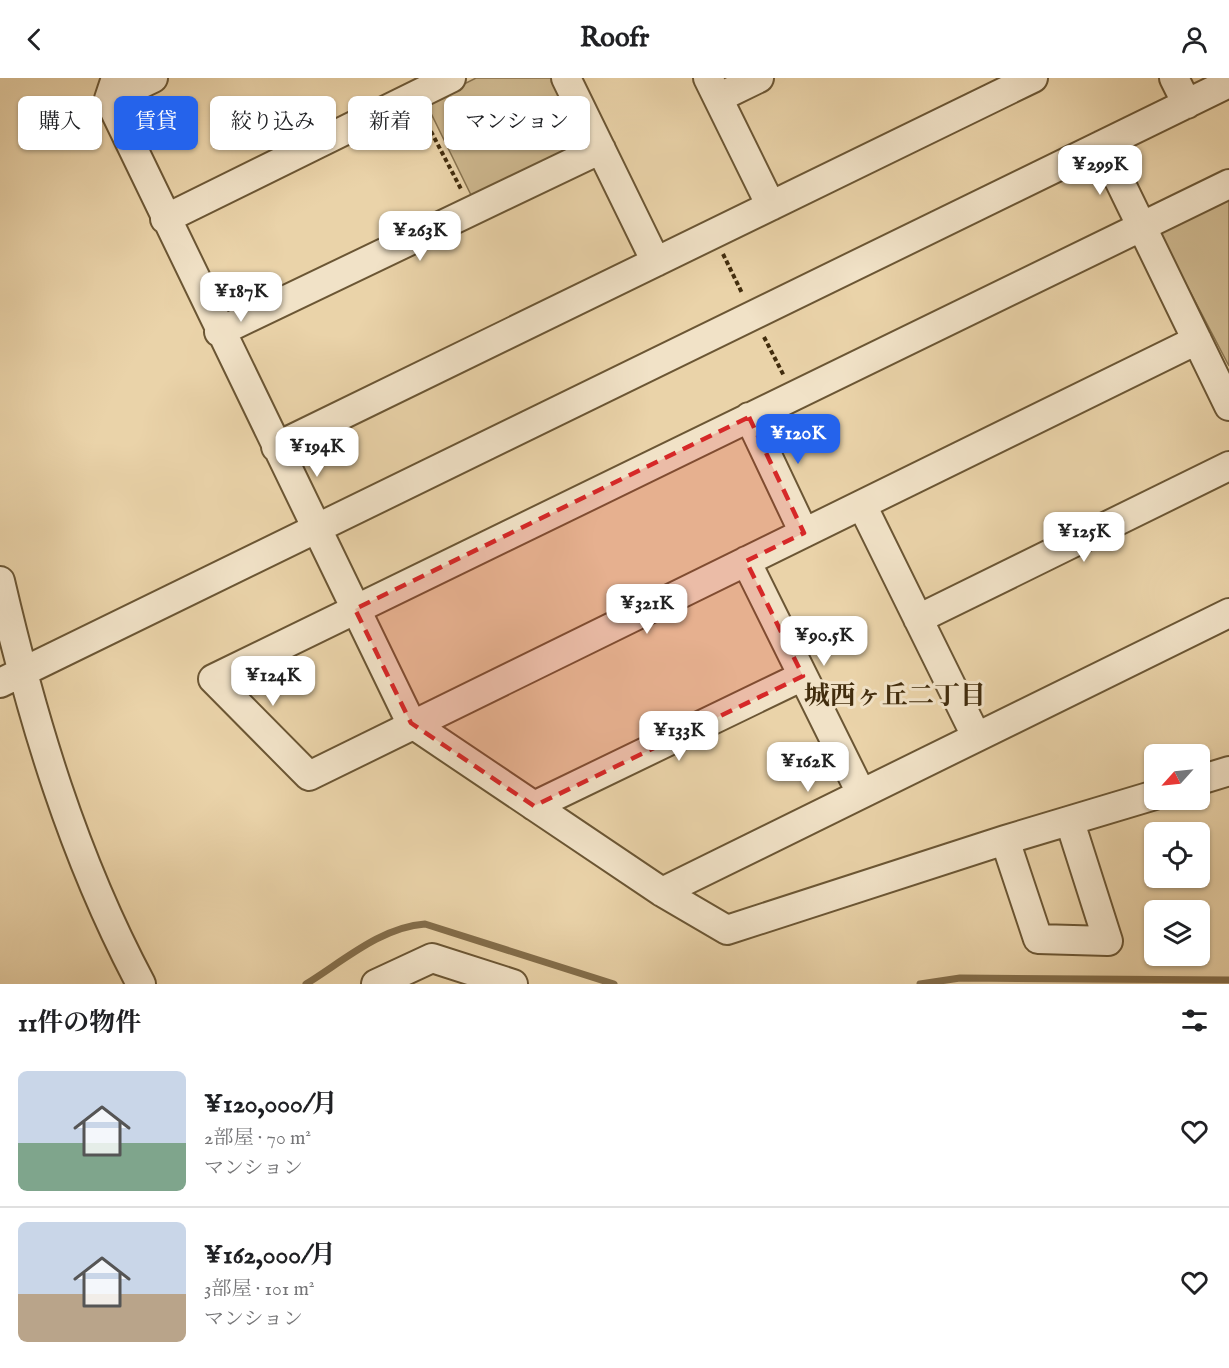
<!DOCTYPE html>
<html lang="ja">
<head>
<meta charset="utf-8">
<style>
	body { margin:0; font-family:"IM FELL English","Noto Serif JP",serif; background:#f2f2f2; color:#202124; height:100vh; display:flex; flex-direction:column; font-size:22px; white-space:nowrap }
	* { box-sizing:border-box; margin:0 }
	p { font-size:20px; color:#757577 }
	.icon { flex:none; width:33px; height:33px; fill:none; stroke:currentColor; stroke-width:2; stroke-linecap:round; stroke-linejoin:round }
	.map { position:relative; height:906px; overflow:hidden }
	.sheet { display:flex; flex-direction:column; background:#fff; flex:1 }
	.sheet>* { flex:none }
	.guide { position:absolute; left:18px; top:18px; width:600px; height:54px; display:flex; gap:12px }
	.needle { width:39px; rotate:243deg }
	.fabs { position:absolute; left:1144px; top:666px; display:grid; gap:12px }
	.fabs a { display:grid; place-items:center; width:66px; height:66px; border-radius:9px; background:#fff; box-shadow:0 2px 4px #0004; font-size:30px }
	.price { position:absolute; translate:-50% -51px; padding:0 14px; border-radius:12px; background:#fff; color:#222; font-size:20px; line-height:39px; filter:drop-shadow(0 2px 3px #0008) }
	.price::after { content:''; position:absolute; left:50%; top:36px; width:18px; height:14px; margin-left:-9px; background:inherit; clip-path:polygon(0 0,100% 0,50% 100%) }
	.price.active { background:#2563eb; color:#fff }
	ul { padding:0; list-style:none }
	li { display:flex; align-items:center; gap:18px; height:150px; padding:0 18px }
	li+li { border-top:2px solid #e0e0e0 }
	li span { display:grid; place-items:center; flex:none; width:168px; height:120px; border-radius:9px; color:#555 }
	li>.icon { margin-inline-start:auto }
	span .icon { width:72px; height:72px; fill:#fffc; stroke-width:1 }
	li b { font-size:26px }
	h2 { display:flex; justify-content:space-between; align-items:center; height:72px; padding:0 18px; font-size:26px }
	.chip { padding:0 21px; border-radius:9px; background:#fff; box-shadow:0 2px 4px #0004; font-size:21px; line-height:54px }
	.chip.active { background:#2563eb; color:#fff }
	header { display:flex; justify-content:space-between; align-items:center; height:78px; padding:0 18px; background:#fff; font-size:27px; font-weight:700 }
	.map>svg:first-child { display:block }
	.green { fill:#cdb78e; stroke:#87724e; stroke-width:1.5 }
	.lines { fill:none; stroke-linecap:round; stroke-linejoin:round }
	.stream { stroke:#846e4b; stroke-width:7 }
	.minor-casing { stroke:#6b5634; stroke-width:32 }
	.path { stroke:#412c0d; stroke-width:4; stroke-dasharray:4.5 3; stroke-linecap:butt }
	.minor { stroke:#f1e2c7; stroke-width:28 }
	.marked { fill:#d62828; fill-opacity:0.2; stroke:#d62828; stroke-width:4.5; stroke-dasharray:12 8; stroke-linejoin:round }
	.labels { text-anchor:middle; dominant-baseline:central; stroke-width:6; stroke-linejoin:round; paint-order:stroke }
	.neighbourhood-label { font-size:26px; font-weight:bold; fill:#412c0d; stroke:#f1e2c7 }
</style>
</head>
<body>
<header><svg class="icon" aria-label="back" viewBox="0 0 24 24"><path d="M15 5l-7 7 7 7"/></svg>Roofr<svg class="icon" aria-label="person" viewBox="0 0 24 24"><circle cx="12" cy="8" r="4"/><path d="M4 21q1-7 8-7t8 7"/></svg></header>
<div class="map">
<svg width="1229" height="906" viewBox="0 0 1229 906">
	<rect width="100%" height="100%" fill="#ead3a9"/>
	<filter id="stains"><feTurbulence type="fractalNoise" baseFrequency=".00333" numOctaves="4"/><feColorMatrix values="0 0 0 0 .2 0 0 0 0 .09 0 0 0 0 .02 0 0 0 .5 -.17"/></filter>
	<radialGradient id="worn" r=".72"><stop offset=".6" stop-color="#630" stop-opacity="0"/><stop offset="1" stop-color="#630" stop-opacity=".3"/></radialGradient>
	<path class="green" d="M476,0H554L583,60L581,67L472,119L426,25Z
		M1229,120V288L1161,158L1162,151Z"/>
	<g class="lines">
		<path class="stream" d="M306,906C342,884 381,849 425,846L614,906
			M920,906L960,900L1229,902"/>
		<defs>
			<path id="minor" d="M116,0L109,21L411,645L662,814L727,852L1005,762L1155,717
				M566,0L656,184
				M708,0L771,128
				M1174,0L1187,26
				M718,20L759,0
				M109,21L153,0
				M1102,67L1229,328
				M165,141L451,0
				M219,254L601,71
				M1197,262L309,698L213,601L1229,106
				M749,339L804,455
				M276,369L1033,0
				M862,427L976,658
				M746,483L861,715
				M0,503C33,644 73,778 141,906
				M918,541L1229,388
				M0,605L1229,5
				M1200,702L1229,693
				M534,728L803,598
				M1005,762L1038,861L1108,863L1070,744
				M662,814L1229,535
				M376,906L432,880L513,906"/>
		</defs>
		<use href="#minor" class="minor-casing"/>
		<path class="path" d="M424,40L461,111
			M723,176L742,215
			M764,259L784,298"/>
		<use href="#minor" class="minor"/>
	</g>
	<path class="marked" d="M749,339L804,455L746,483L803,598L534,728L411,645L355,531Z"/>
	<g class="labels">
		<g class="neighbourhood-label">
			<text x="895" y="618">城西ヶ丘二丁目</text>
		</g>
	</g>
	<rect width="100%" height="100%" filter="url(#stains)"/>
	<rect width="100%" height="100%" fill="url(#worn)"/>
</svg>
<div class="fabs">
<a><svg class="needle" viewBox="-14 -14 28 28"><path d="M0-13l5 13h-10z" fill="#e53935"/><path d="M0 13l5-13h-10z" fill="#757577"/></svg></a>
<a><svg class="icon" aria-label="locate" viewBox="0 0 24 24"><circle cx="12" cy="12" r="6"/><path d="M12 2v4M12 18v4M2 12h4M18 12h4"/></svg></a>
<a><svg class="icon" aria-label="layers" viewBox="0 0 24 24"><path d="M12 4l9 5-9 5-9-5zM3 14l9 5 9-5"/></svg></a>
</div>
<b class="price" style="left:1100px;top:118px">¥299K</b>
<b class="price" style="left:420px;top:184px">¥263K</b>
<b class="price" style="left:241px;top:245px">¥187K</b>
<b class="price active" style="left:798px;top:387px">¥120K</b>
<b class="price" style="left:317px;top:400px">¥194K</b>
<b class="price" style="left:1084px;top:485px">¥125K</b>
<b class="price" style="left:647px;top:557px">¥321K</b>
<b class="price" style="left:824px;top:589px">¥90.5K</b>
<b class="price" style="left:273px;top:629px">¥124K</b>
<b class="price" style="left:679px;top:684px">¥133K</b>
<b class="price" style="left:808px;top:715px">¥162K</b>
<div class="guide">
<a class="chip">購入</a>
<a class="chip active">賃貸</a>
<a class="chip">絞り込み</a>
<a class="chip">新着</a>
<a class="chip">マンション</a>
</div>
</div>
<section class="sheet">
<h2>11件の物件<svg class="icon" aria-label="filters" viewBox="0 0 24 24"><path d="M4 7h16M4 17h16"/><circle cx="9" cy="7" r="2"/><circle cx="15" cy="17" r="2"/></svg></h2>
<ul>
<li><span style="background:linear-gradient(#c9d6e8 60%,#7fa58c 0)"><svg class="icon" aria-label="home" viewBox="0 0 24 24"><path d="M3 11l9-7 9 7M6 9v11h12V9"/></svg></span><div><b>¥120,000/月</b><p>2部屋 · 70 m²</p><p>マンション</p></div><svg class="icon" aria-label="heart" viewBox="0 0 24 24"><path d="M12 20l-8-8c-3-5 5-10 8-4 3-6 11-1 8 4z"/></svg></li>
<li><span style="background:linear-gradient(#c9d6e8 60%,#b9a48a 0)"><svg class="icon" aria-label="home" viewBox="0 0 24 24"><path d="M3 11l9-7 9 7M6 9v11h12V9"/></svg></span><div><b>¥162,000/月</b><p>3部屋 · 101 m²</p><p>マンション</p></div><svg class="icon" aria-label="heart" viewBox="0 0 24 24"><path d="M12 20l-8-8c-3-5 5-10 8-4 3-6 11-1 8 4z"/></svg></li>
</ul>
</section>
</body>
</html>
